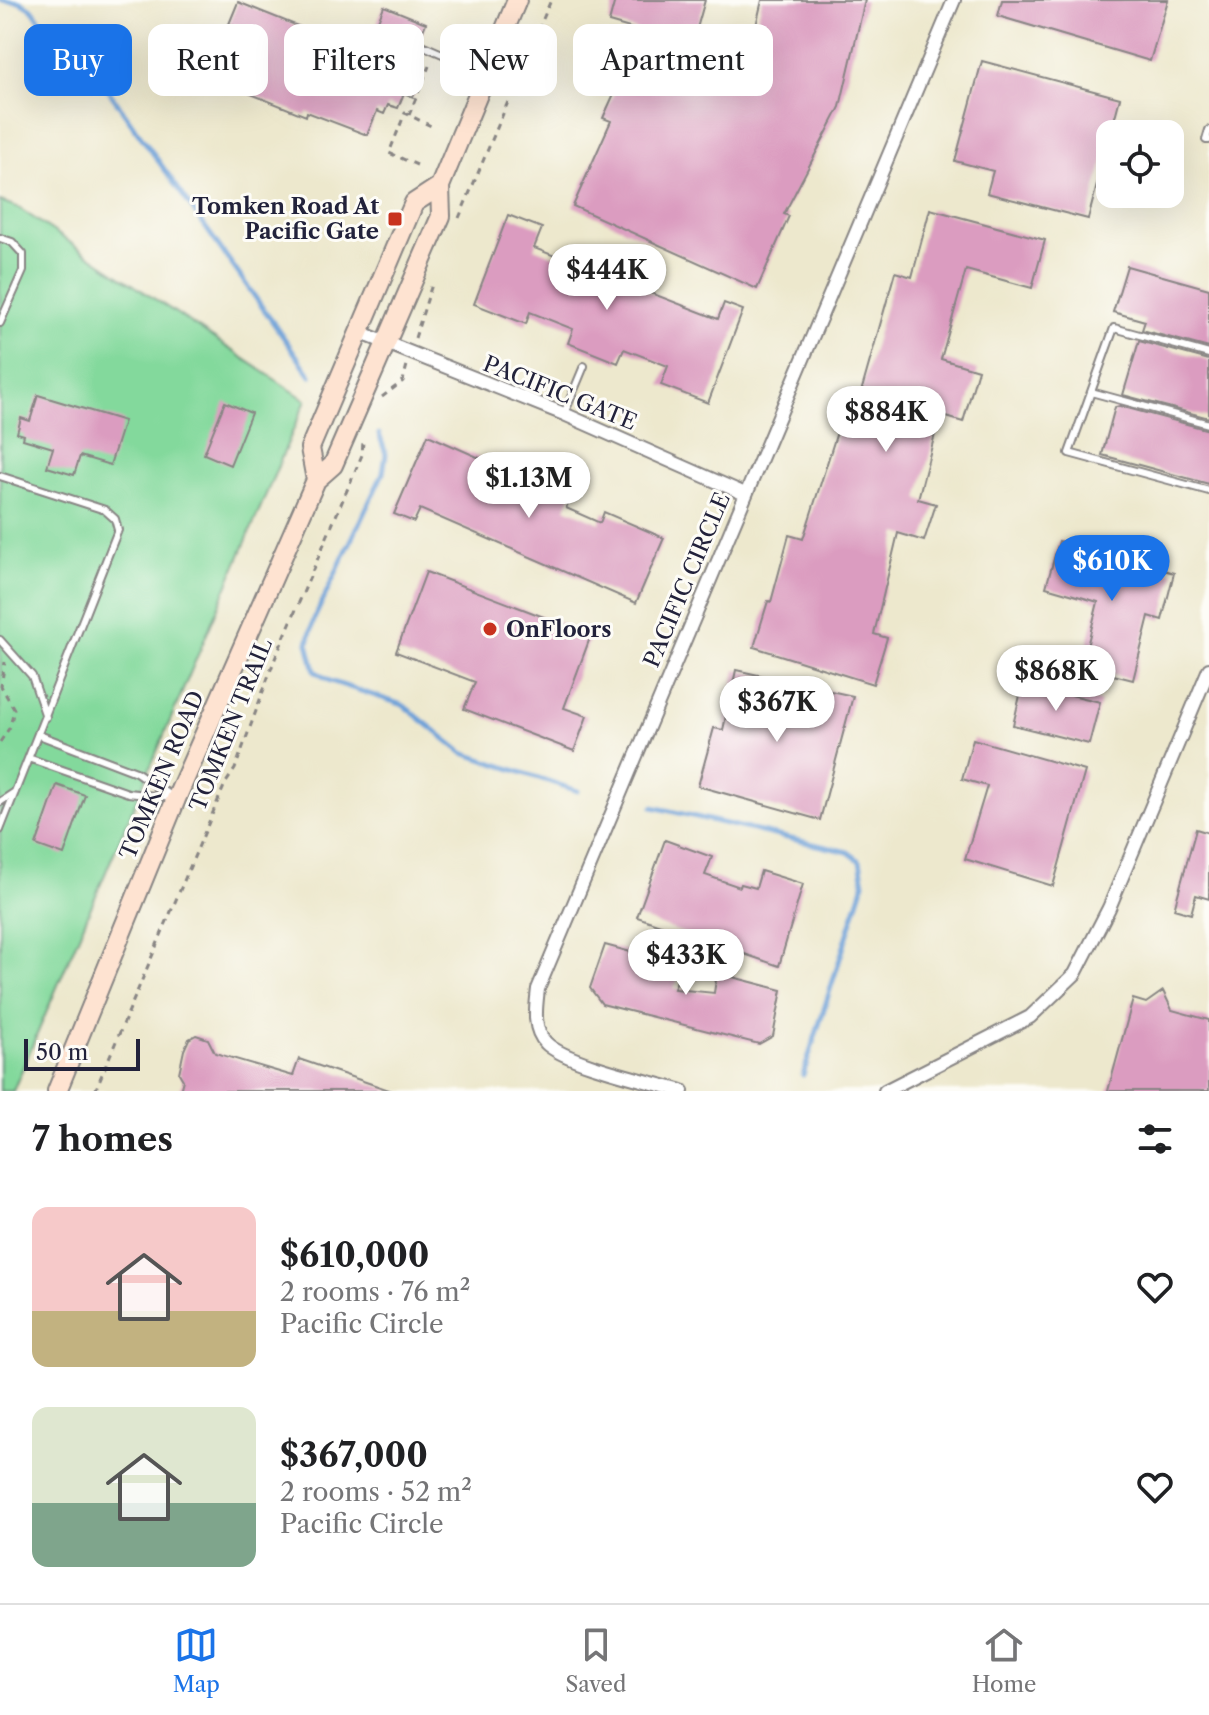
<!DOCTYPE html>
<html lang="en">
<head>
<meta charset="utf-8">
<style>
	body { margin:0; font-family:"Libre Caslon Text",serif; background:#f6f6f6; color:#202124; height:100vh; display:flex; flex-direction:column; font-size:30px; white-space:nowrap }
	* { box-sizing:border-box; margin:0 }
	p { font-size:26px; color:#757577 }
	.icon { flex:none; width:44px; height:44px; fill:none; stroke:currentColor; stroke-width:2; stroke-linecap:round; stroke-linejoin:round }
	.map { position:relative; height:1091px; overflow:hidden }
	.details { display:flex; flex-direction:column; background:#fff; flex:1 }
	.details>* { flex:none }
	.guide { position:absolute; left:24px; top:24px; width:800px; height:72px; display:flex; gap:16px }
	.tools { position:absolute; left:1096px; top:120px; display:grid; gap:16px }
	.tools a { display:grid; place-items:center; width:88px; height:88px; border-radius:16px; background:#fff; box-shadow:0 8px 32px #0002; font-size:40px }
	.scale { position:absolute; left:24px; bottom:20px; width:116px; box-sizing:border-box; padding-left:8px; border:4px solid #22223b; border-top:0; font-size:22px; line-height:28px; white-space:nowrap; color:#22223b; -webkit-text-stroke:6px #fdfcf7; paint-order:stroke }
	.price { position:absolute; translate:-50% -68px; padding:0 18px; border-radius:28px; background:#fff; color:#222; font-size:26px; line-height:52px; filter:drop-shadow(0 2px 4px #0008) }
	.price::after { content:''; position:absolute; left:50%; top:48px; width:24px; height:18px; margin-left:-12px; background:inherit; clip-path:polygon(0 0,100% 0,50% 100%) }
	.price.selected { background:#1a73e8; color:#fff }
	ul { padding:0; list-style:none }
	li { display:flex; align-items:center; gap:24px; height:200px; padding:0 32px }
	li span { display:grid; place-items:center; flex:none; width:224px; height:160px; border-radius:16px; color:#555 }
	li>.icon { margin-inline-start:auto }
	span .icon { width:96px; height:96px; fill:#fffc; stroke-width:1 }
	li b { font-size:34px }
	h2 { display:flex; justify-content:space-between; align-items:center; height:96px; padding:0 32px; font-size:34px }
	.chip { padding:0 28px; border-radius:16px; background:#fff; box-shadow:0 8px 32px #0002; font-size:28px; line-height:72px }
	.chip.selected { background:#1a73e8; color:#fff }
	.dock { display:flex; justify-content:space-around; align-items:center; height:112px; border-top:2px solid #e0e0e0; background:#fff; font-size:22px; color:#757577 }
	.dock a { display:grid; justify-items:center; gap:4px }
	.dock .selected { color:#1a73e8 }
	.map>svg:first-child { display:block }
	.green { fill:#83d99c; stroke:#527e6c; stroke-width:2 }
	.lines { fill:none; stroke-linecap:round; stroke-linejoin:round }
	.stream { stroke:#6a9fd7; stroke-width:5 }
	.building { fill:#db9cc0 }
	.lane-casing { stroke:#888584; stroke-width:10 }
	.street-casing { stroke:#888584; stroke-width:16 }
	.secondary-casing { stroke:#888584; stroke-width:22 }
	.path { stroke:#888584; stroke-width:3; stroke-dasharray:6 6; stroke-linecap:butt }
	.lane { stroke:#fff; stroke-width:6 }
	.street { stroke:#fff; stroke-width:12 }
	.secondary { stroke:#fee3d1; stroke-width:18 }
	.poi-dot { fill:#c8321e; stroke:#fdfcf7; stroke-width:3 }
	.labels { text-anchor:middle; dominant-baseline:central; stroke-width:6; stroke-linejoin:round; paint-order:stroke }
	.poi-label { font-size:22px; font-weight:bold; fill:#22223b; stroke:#fdfcf7; text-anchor:end }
	.street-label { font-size:22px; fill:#22223b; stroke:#fdfcf7 }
</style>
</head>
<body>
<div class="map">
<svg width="1209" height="1091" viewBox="0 0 1209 1091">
	<rect width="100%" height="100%" fill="#fdfcf7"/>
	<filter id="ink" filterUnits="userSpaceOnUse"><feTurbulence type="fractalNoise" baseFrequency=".0125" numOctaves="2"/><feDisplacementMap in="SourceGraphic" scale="16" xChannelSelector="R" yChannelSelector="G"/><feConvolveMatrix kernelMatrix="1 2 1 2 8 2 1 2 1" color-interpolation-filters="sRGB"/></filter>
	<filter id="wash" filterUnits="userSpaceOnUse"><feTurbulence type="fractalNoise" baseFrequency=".006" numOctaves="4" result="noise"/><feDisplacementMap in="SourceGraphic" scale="32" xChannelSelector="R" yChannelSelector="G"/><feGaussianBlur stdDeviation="1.8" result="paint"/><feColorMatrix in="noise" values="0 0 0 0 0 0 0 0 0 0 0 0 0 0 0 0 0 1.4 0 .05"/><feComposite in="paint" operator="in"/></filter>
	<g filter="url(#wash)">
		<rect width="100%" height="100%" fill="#ede8cd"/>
		<path class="green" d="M0,201L17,207L306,400L13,1091H0Z"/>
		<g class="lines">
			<path class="stream" d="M0,0L20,2L33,10L51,36L108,90L311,376
				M379,434L386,454L383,473L314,619L308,643L315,671L330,681L403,705L463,753L578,791
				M653,807L848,852L860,861L864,883L803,1075"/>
		</g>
		<g id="blocks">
			<path class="building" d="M615,0H705L692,46L609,22Z
				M762,0H865L840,107L784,214L789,216L757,289L573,206L611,121L603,118L632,54L742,86Z
				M1002,0H1168L1150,61L998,16Z
				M238,2L365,53L384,6L426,23L420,38L411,41L415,49L410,63L424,69L413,97L404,93L398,108L388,105L384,114L377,111L367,135L307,112L306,116L221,82L243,29L229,24Z
				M982,61L1120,98L1088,219L987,193L993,171L955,161Z
				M930,209L1045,240L1032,288L966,270L941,359L978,370L963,422L940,415L918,499L936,504L924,541L898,533L874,634L887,638L873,684L754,647L768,601L771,602L789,535L803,539L845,407L856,410L895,272L912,277Z
				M508,215L542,228L534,248L718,319L724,303L743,310L708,403L661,385L668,366L624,349L618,363L568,343L573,329L530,312L526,324L474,304Z
				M1127,266L1209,289V348L1142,330L1145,321L1113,312Z
				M1139,341L1209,360V418L1123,395Z
				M38,395L124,421L110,465L80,456L74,475L47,467L53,448L23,439L24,435L17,433L21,418L30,421Z
				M225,402L251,413L230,465L204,454Z
				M1120,406L1209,430V484L1102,455L1115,407Z
				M428,435L482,459L478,469L513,484L518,473L571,496L566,508L600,523L604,512L664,538L636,603L420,509L414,522L394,514Z
				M1059,541L1174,573L1162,620L1149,616L1133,680L1082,667L1098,602L1046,587Z
				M426,572L591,635L564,708L587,716L574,751L464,709L475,682L396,652Z
				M736,670L853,696L820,820L698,786L714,728L723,730Z
				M1023,683L1100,702L1089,744L1013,725Z
				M973,739L1085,771L1053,886L965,859L987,786L962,779Z
				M57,785L85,795L64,855L36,845Z
				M1196,829L1209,833V899L1196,895L1191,914L1174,909Z
				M665,840L712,857L705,875L740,887L741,884L756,888L761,871L803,884L779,966L637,917Z
				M605,945L682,966L674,989L714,993L717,973L782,990L773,1036L759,1044L602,1004L590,988Z
				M1163,991L1172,1010L1209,1020V1091H1108L1133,999L1146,1003Z
				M196,1035L208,1039L215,1053L293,1076L299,1059L392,1091H180L183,1080L179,1073L184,1050L189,1039Z"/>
		</g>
	</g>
	<g filter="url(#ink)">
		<use href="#blocks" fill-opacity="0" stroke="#888584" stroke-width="2"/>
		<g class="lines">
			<defs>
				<path id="lane" d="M417,43L484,72
					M1209,130L1206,140H1209
					M0,238L12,242L23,254V271L0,323
					M1209,354L1114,328L1069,453L1209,491
					M1091,392L1209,424
					M564,414L584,366
					M0,476L105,510L115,519L118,530L0,830
					M0,640L32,676L46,717
					M39,735L136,772L173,797
					M31,759L128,793L173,798
					M0,802L15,792"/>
				<path id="street" d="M359,332L564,414L745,494
					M682,1091C652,1082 565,1063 546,1043C532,1029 536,1007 538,989L954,0
					M885,1091L1030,1017L1075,974L1109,908L1209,669"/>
				<path id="secondary" d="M316,480L310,448L414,203L440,186
					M57,1091L176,799L316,480L333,465L441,216L440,186L517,0"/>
			</defs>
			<use href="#lane" class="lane-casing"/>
			<use href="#street" class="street-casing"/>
			<use href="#secondary" class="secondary-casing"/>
			<path class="path" d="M409,115L429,66
				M417,165L389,153L405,113L433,127
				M459,218L551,0
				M415,338L433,281
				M382,397L403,381L407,365
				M0,742L10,727L14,709L1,686L5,662
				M95,1091L225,784L235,769L274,661L362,455L363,441"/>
			<use href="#lane" class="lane"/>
			<use href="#street" class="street"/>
			<use href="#secondary" class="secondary"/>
		</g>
	</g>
	<g class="poi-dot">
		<rect x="387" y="211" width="16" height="16" rx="4"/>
		<circle cx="490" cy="629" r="8"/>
	</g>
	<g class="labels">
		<g class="poi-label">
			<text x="379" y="206">Tomken Road At<tspan x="379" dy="25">Pacific Gate</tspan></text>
			<text x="506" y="629" text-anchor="start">OnFloors</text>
		</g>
		<g class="street-label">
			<text transform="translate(560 393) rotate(22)">PACIFIC GATE</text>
			<text transform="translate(687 580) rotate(-67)">PACIFIC CIRCLE</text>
			<text transform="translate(231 725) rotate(-68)">TOMKEN TRAIL</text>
			<text transform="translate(162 775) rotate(-67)">TOMKEN ROAD</text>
		</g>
	</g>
</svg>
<div class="tools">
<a><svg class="icon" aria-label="locate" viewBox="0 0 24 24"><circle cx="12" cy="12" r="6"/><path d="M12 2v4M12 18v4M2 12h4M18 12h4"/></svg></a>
</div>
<div class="scale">50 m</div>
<b class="price" style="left:607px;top:312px">$444K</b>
<b class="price" style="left:886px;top:454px">$884K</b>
<b class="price" style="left:529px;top:520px">$1.13M</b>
<b class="price selected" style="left:1112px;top:603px">$610K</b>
<b class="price" style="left:1056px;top:713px">$868K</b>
<b class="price" style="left:777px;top:744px">$367K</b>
<b class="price" style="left:686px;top:997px">$433K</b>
<div class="guide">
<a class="chip selected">Buy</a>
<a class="chip">Rent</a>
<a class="chip">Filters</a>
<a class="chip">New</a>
<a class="chip">Apartment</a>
</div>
</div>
<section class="details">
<h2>7 homes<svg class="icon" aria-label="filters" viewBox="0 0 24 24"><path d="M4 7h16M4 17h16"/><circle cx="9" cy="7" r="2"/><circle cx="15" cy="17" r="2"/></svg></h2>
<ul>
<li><span style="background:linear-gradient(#f6c9c9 65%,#c2b280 0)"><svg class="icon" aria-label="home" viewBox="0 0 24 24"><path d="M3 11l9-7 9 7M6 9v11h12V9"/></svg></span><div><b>$610,000</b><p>2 rooms · 76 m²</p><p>Pacific Circle</p></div><svg class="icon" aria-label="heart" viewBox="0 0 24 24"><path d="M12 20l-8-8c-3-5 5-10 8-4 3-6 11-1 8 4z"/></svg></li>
<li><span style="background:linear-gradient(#dfe7d0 60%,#7fa58c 0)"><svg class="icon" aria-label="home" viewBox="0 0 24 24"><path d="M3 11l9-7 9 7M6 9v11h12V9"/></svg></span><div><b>$367,000</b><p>2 rooms · 52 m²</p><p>Pacific Circle</p></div><svg class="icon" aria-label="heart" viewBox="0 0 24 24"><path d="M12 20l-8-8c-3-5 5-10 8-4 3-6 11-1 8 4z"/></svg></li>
</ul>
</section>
<nav class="dock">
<a class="selected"><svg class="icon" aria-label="map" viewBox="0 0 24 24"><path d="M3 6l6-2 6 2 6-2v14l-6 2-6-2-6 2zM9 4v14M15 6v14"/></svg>Map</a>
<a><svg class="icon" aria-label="saved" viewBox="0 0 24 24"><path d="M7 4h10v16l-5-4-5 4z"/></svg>Saved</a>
<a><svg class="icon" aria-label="home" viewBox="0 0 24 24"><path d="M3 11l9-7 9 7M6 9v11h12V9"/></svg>Home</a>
</nav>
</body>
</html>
